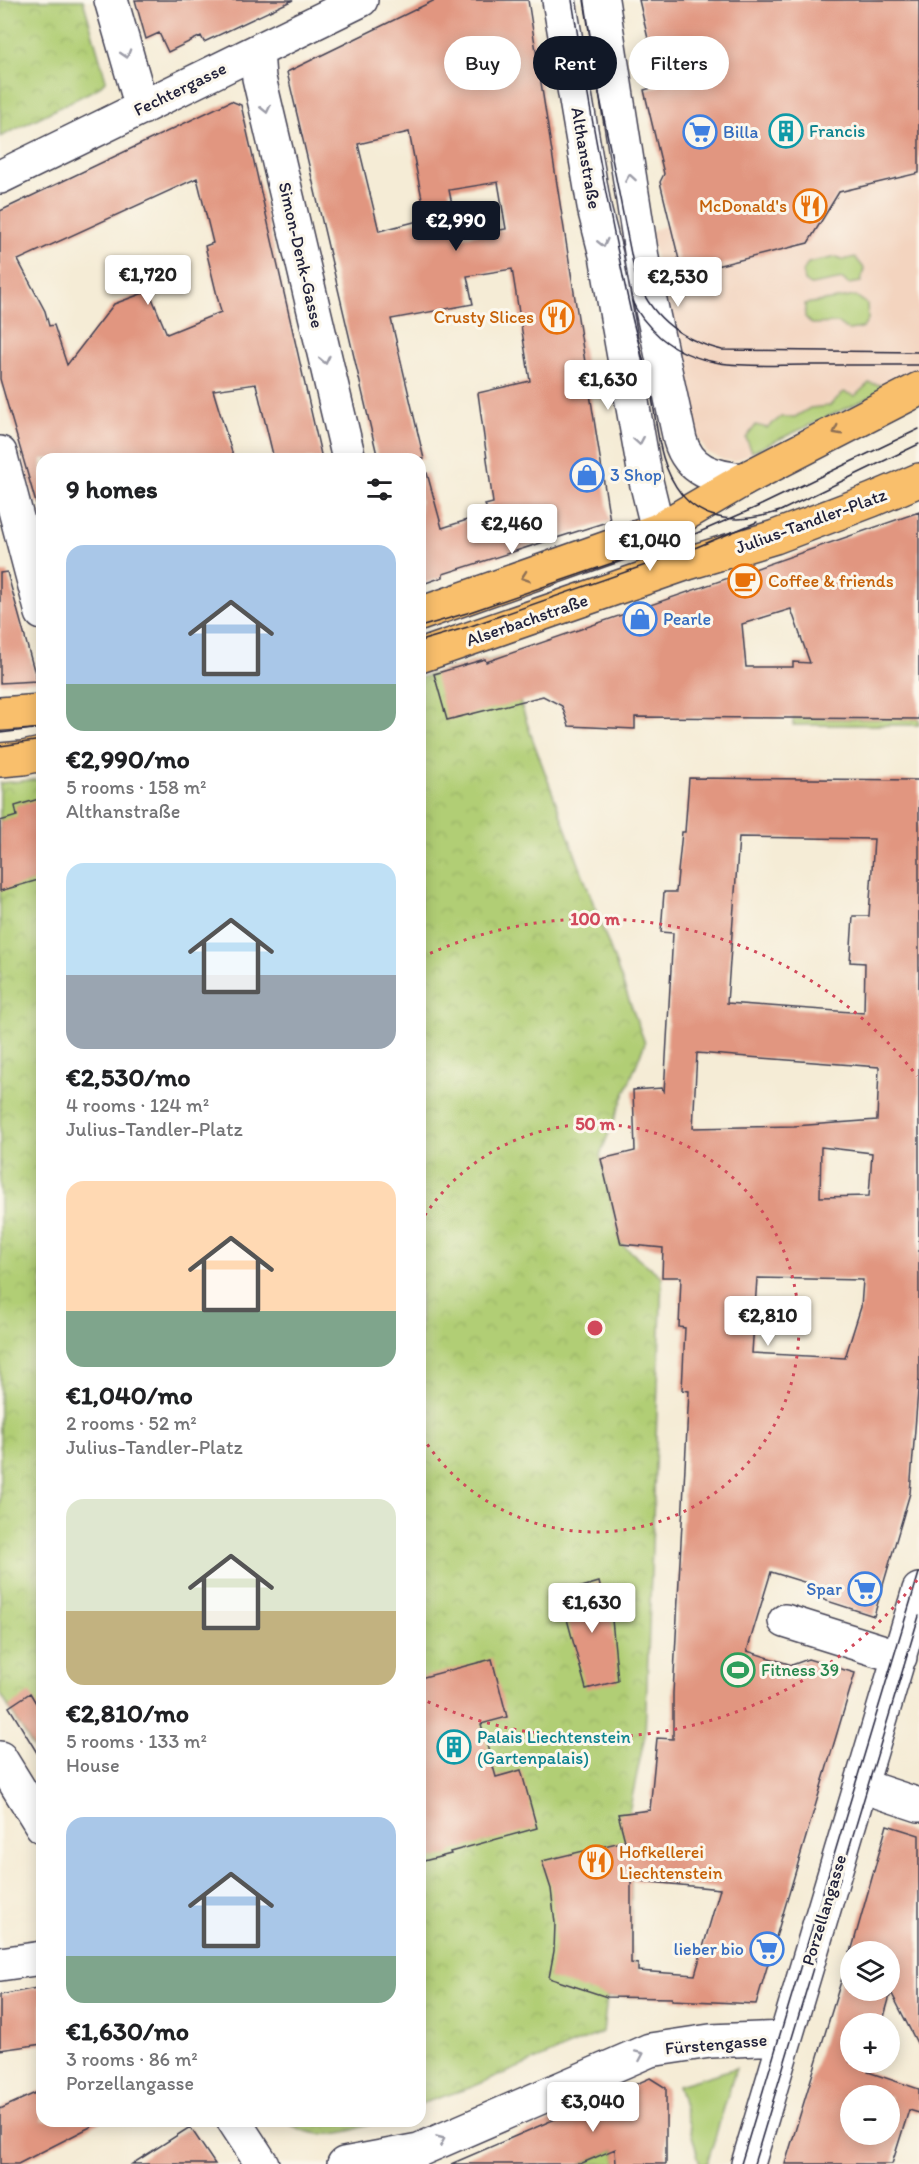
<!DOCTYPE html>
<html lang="en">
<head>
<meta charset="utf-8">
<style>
	body { margin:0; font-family:Itim,sans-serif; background:#f2f2f2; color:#202124; height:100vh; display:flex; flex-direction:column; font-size:22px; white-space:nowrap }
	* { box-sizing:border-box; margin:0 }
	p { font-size:20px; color:#757577 }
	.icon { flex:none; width:33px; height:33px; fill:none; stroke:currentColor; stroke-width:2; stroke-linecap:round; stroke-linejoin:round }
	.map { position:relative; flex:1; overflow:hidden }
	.panel { position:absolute; left:36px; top:453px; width:390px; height:1674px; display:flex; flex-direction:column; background:#fff; border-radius:18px; box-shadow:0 3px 15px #0003 }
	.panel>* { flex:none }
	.hud { position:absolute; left:444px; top:36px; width:384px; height:54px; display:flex; gap:12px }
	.buttons { position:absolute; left:840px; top:1941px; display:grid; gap:12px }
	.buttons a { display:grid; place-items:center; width:60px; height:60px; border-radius:50%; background:#fff; box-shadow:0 3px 15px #0003; font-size:30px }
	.price { position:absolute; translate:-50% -51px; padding:0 14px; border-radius:6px; background:#fff; color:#222; font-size:20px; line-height:39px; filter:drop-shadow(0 2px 3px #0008) }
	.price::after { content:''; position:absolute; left:50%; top:36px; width:18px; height:14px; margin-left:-9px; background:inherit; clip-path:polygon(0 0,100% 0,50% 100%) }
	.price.active { background:#111827; color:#fff }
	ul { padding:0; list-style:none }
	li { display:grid; align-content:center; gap:12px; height:318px; padding:0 30px }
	li span { display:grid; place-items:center; height:186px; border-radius:18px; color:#555 }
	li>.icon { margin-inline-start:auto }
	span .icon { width:108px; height:108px; fill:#fffc; stroke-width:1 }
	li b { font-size:26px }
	h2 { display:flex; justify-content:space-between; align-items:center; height:72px; padding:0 30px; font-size:26px }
	.pill { padding:0 21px; border-radius:27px; background:#fff; box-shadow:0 3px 15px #0003; font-size:21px; line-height:54px }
	.pill.active { background:#111827; color:#fff }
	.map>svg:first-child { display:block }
	.built { fill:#f3d4bf }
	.grass { fill:#b1ce75; stroke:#6a7858; stroke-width:1.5 }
	.park { fill:url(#park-crowns); stroke:#6a7858; stroke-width:1.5 }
	.building { fill:#e19680; fill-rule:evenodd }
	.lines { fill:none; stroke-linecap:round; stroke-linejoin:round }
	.minor-casing { stroke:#424052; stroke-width:36 }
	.major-casing { stroke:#424052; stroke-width:36 }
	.minor { stroke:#fff; stroke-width:33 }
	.major { stroke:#f9bf6c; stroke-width:33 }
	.tram { stroke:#22223b; stroke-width:1.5 }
	.oneway { stroke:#9c9ca7 }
	.oneway2 { stroke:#8e7054 }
	.ring { fill:none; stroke:#d1495b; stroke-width:3; stroke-dasharray:3 6 }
	.labels { text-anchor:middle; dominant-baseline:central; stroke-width:6; stroke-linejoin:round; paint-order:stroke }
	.street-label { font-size:18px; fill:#22223b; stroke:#fbf7ec }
	.culture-label { font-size:18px; fill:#0d838f; stroke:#fbf7ec; text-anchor:start }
	.shop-label { font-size:18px; fill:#366cbe; stroke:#fbf7ec; text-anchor:start }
	.food-label { font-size:18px; fill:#c56008; stroke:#fbf7ec; text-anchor:end }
	.leisure-label { font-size:18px; fill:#27864d; stroke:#fbf7ec; text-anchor:start }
	.centre { fill:#d1495b; stroke:#fbf7ec; stroke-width:3 }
	.ring-label { font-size:18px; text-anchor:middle; font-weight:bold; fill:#d1495b; stroke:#fbf7ec; stroke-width:6; stroke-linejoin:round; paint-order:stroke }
</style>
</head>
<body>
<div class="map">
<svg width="919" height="2164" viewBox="0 0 919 2164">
	<defs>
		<pattern id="park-crowns" width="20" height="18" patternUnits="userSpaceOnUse" patternTransform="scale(1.5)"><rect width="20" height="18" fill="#b1ce75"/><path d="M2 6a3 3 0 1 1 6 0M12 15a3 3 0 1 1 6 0" fill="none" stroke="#98b166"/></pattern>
	</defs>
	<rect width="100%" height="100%" fill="#fbf7ec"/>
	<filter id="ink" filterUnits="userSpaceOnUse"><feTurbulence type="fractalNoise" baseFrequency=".0167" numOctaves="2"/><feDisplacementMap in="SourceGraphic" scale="12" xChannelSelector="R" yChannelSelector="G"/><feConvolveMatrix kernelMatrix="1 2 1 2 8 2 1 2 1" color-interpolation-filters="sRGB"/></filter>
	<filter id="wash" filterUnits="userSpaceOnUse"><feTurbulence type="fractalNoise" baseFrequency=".008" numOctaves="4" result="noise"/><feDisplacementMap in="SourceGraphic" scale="24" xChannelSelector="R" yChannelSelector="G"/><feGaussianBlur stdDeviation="1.35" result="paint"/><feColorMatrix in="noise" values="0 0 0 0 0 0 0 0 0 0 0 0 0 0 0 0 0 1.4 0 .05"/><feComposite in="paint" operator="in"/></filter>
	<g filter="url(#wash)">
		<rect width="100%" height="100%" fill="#f5ecd6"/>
		<path class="built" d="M639,0H919V373L735,461L723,460L707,452L697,437L651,236L653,230L671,224L664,174L644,90L659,86Z"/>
		<path class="grass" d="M837,257L843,260L855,257L864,268L861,282L848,284L843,279L811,285L805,281L803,272L808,263Z
			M856,296L867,304L868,320L863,328L848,330L838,323L812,324L805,317V304Z
			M869,383L881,385L883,391L752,452L746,438L756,425L767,428L781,417H795L810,408L829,406L844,392L855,396Z
			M793,719H919V725H793Z
			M736,2068L707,2164H700L678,2085Z
			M615,2149L616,2164H580Z"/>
		<path class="park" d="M0,0H83L106,80L98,88L0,137Z
			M505,656L530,732L645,1043L600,1155L621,1244L662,1277L645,1735L629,1812L624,1861L631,1862V1962L638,1964V1997H607L603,2032L472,2087L420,2104V678L485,659L486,661Z
			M42,779V1762L0,1693V783Z
			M284,2121H378C343,2135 318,2142 284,2121Z"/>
		<g id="blocks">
			<path class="building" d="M135,0H293L204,42L201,36L168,52L159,33L146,39Z
				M435,0H528L610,521L443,574V577L420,585V474L427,473L442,528L489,513L485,505L493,503L478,393L530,381L512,269L467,276L473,304L391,319L424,459H378L287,72ZM409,132L426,219L379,231L358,144ZM498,182L506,229L459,237L449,190Z
				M639,0H919V173L839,192L808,243L696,271L695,264L681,268L660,182L664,174L644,90L659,86Z
				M231,101L241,105L322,459H274L256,384L213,390L234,459H42V502L36,503L0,379V211ZM197,178L213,243L205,246L221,312L167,334L149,291L114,304L67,365L54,325L49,326L45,311L18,260Z
				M919,512V719L635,717V729L569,726L562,706L543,696L447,720L434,674L485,659L486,662ZM791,609L810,663L793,662V667H746L742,624Z
				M7,572L37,681L0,683V573Z
				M689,778L919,780V1378L910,1493L874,1616L824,1600L817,1586L771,1572L747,1651L792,1665L808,1659L855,1673L756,2004L672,2000V1998L607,1997L549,1978L554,1951L555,1923L551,1889L542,1861L625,1841L618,1814L650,1810L657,1738L673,1739V1693L689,1391L682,1390L685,1328L679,1327L681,1277H662L663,1248L621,1244L601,1159L635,1151L633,1090L662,1088L664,1093L673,933L661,932L664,892H676L682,832H685ZM739,837L874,839L869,916H853L850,962L865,963L864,1013L727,1003ZM697,1053L879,1067L877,1120L794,1126L693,1128ZM821,1147L872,1153L869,1196L820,1197ZM757,1278L863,1280L861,1307L845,1358L752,1353ZM631,1880L720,1889L695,1975L638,1971V1964L631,1963Z
				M42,798V879L0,891V821L17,816L15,806Z
				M599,1582L601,1590L609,1589L618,1681L586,1689L561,1597L570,1596L568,1591Z
				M492,1659L507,1717L481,1724L496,1777L521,1770L537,1828L450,1852L451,1854L420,1862V1678Z
				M30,1693L42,1713V1761L9,1707Z
				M887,1825L919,1835V2047L891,1992L882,2024H850V2062H870L868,2072L919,2089V2113L909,2110L892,2164H785L850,1952V1990H890V1952H851ZM850,2096H890V2134H850Z
				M42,1987V2044L0,2050V1995Z
				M650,2078L666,2088V2164H616L615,2149L580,2164H451Z
				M42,2090V2121H102L18,2164H0V2109Z
				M190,2127L215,2164H132Z"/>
		</g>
	</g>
	<g filter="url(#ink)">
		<use href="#blocks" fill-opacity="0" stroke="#424052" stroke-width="1.5"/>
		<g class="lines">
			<defs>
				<path id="minor" d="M111,0L142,108
					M559,0L595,212L606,255L646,481L658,530
					M602,0L645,277L680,440C689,471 713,477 743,480
					M257,51L259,78L349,459
					M0,177L361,0
					M0,453L42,613
					M785,1621L900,1657
					M0,1758L42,1826
					M862,1786L919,1805
					M0,1964L42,1958
					M234,2121L262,2164
					M344,2164L419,2150L650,2050L710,2041L785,2038
					M748,2164L919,1590"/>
				<path id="major" d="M420,614L658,530L743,480L919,389
					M420,656L688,563L775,537L872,500L919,480
					M0,714L42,711
					M0,760L23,758L42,754"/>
			</defs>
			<use href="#minor" class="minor-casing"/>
			<use href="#major" class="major-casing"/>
			<use href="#minor" class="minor"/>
			<use href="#major" class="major"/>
			<path class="tram" d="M572,0C589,106 608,212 632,317C637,339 644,361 649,383C658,421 656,463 682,495C708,526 749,522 783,510
				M584,0L599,93L635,274C649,316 681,340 722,350L919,352
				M632,301C638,315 649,327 660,337C702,372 754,365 804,365C843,365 881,365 919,365
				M776,513L919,444
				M420,627L467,613L688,537L757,507L919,429
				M420,641L468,627L697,547L757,522
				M0,733L42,728
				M0,746L42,740
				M741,2164L919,1573
				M754,2164L919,1616"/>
		</g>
		<defs><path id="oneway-chevron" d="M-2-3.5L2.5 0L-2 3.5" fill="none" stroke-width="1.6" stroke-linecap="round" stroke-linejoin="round" transform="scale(1.5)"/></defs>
		<g class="oneway">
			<use href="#oneway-chevron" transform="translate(126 54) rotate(73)"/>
			<use href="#oneway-chevron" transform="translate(266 109) rotate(77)"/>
			<use href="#oneway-chevron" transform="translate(630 178) rotate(-99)"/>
			<use href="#oneway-chevron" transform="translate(603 243) rotate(77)"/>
			<use href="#oneway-chevron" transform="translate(325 360) rotate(77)"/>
			<use href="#oneway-chevron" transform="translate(639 441) rotate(80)"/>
			<use href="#oneway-chevron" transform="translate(640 2055) rotate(-24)"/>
			<use href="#oneway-chevron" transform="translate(441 2140) rotate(-23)"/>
		</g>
		<g class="oneway2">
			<use href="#oneway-chevron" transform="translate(837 431) rotate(153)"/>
			<use href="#oneway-chevron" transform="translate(525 577) rotate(161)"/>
		</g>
	</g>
	<g class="ring">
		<path d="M420 1223A204 204 0 1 1 420 1433"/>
		<path d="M917 1580A409 409 0 0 1 422 1699M422 957A409 409 0 0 1 917 1076"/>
	</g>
	<defs>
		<symbol id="building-ring" viewBox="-11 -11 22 22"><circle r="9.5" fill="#fbf7ec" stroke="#0f9aa8" stroke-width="1.5"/><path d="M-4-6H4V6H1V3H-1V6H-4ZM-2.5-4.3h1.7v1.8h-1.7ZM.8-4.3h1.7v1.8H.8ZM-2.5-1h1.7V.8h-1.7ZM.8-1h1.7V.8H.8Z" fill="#0f9aa8"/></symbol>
		<symbol id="supermarket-ring" viewBox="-11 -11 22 22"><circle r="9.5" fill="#fbf7ec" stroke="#3f7fe0" stroke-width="1.5"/><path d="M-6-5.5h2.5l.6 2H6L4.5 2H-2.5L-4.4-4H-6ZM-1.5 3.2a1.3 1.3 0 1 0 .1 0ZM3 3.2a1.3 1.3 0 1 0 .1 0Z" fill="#3f7fe0"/></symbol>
		<symbol id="restaurant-ring" viewBox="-11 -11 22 22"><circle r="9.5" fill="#fbf7ec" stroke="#e8710a" stroke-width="1.5"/><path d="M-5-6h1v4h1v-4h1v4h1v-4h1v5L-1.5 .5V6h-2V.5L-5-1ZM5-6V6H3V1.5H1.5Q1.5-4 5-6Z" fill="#e8710a"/></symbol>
		<symbol id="shop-ring" viewBox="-11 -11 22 22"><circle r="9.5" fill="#fbf7ec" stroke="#3f7fe0" stroke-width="1.5"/><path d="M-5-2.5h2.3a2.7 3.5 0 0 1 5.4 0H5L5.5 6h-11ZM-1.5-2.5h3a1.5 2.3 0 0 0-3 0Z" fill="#3f7fe0"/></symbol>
		<symbol id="cafe-ring" viewBox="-11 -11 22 22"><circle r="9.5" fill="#fbf7ec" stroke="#e8710a" stroke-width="1.5"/><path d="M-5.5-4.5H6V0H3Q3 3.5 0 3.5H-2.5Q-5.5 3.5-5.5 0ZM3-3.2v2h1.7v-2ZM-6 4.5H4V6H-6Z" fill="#e8710a"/></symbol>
		<symbol id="stadium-ring" viewBox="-11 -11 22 22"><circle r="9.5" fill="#fbf7ec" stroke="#2e9e5b" stroke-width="1.5"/><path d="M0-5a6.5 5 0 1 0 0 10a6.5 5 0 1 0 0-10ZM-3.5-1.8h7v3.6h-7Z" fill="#2e9e5b"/></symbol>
	</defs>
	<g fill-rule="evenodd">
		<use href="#building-ring" x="767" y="112" width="38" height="38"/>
		<use href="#supermarket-ring" x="681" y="113" width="38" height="38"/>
		<use href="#restaurant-ring" x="791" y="187" width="38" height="38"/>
		<use href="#restaurant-ring" x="538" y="298" width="38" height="38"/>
		<use href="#shop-ring" x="568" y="456" width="38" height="38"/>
		<use href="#cafe-ring" x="726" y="562" width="38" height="38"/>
		<use href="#shop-ring" x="621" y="600" width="38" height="38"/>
		<use href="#supermarket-ring" x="846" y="1570" width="38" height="38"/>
		<use href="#stadium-ring" x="719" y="1651" width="38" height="38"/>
		<use href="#building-ring" x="435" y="1728" width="38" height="38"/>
		<use href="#restaurant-ring" x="577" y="1843" width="38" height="38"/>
		<use href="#supermarket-ring" x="748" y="1930" width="38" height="38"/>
	</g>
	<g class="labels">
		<g class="street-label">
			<text transform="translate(180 89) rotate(-26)">Fechtergasse</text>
			<text transform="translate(586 158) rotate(80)">Althanstraße</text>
			<text transform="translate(301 255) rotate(77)">Simon-Denk-Gasse</text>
			<text transform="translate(811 521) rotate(-20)">Julius-Tandler-Platz</text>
			<text transform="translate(527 620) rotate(-19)">Alserbachstraße</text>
			<text transform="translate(824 1910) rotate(-73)">Porzellangasse</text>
			<text transform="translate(716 2044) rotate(-5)">Fürstengasse</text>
		</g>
		<g class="culture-label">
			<text x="809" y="131">Francis</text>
			<text x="477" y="1737">Palais Liechtenstein<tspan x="477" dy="21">(Gartenpalais)</tspan></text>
		</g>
		<g class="shop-label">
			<text x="723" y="132">Billa</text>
			<text x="610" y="475">3 Shop</text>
			<text x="663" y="619">Pearle</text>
			<text x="842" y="1589" text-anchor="end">Spar</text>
			<text x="744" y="1949" text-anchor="end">lieber bio</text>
		</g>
		<g class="food-label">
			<text x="787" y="206">McDonald's</text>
			<text x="534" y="317">Crusty Slices</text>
			<text x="768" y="581" text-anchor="start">Coffee &amp; friends</text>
			<text x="619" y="1852" text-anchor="start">Hofkellerei<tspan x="619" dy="21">Liechtenstein</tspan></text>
		</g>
		<g class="leisure-label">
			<text x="761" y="1670">Fitness 39</text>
		</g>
	</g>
	<circle cx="595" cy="1328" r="9" class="centre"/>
	<g class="ring-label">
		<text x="595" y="925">100 m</text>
		<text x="595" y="1130">50 m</text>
	</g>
</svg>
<div class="buttons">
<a><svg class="icon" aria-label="layers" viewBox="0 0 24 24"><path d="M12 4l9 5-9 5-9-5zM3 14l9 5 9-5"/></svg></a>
<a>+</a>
<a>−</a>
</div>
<b class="price active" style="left:456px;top:252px">€2,990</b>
<b class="price" style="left:148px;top:306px">€1,720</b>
<b class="price" style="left:678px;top:308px">€2,530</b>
<b class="price" style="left:608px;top:411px">€1,630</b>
<b class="price" style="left:512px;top:555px">€2,460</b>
<b class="price" style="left:650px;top:572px">€1,040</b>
<b class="price" style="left:768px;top:1347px">€2,810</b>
<b class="price" style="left:592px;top:1634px">€1,630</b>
<b class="price" style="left:593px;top:2133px">€3,040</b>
<div class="hud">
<a class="pill">Buy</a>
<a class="pill active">Rent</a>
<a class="pill">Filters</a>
</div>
<section class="panel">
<h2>9 homes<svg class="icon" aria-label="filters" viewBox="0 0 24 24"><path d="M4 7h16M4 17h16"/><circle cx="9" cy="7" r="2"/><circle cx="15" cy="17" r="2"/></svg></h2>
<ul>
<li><span style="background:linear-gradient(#a9c7e8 75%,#7fa58c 0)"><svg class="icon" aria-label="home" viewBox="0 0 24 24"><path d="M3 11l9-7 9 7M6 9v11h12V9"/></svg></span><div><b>€2,990/mo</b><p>5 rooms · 158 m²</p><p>Althanstraße</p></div></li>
<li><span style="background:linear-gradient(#bfe0f5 60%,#9aa5b1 0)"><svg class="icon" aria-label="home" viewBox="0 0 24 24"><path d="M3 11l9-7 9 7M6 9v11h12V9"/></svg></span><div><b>€2,530/mo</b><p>4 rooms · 124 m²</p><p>Julius-Tandler-Platz</p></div></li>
<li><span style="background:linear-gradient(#ffd9b3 70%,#7fa58c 0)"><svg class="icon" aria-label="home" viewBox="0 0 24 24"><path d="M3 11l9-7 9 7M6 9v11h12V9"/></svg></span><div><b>€1,040/mo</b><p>2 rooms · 52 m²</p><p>Julius-Tandler-Platz</p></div></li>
<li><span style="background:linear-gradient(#dfe7d0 60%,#c2b280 0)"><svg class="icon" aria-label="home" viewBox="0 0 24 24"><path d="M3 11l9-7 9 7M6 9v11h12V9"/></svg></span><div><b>€2,810/mo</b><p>5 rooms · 133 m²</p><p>House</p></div></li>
<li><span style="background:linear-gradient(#a9c7e8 75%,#7fa58c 0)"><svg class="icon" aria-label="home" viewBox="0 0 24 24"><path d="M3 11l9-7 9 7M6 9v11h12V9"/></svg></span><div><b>€1,630/mo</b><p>3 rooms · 86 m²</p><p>Porzellangasse</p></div></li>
</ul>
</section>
</div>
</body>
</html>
